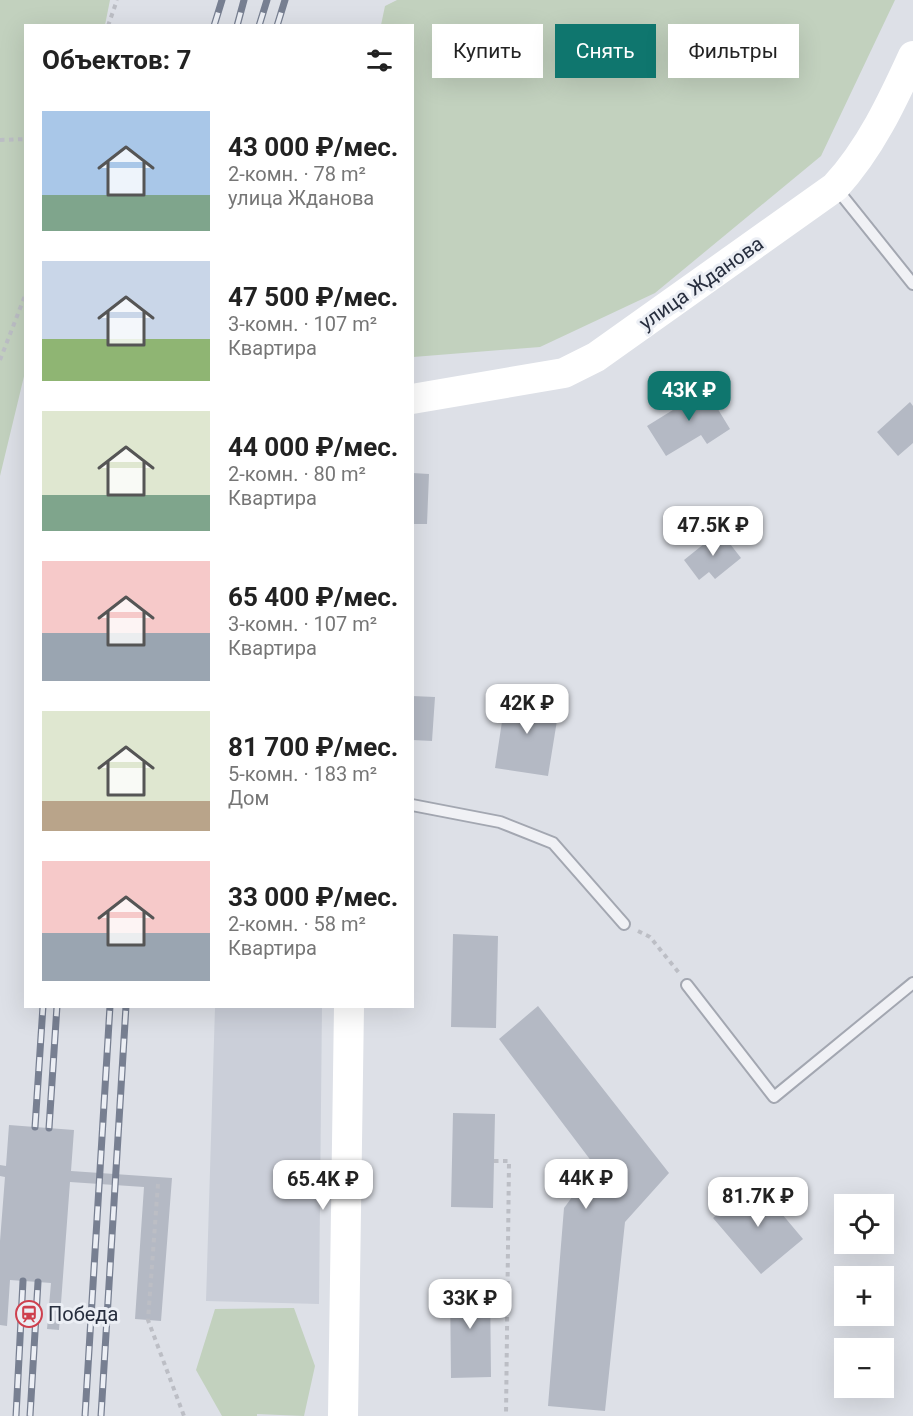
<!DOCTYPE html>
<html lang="ru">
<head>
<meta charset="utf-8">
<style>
	body { margin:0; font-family:Roboto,sans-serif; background:#f2f2f2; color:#222; height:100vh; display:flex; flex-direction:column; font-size:22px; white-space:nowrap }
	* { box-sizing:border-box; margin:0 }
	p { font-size:20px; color:#767676 }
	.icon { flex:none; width:33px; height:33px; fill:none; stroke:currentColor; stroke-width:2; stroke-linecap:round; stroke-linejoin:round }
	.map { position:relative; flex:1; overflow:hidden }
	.drawer { position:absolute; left:24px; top:24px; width:390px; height:984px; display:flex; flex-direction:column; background:#fff; border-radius:0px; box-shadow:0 6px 24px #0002 }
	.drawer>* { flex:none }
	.top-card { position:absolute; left:432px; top:24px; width:390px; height:54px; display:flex; gap:12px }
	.fabs { position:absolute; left:834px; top:1194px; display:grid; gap:12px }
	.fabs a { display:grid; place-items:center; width:60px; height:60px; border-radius:0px; background:#fff; box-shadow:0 6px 24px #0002; font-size:30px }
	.price { position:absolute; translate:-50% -51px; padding:0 14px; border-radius:12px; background:#fff; color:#222; font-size:20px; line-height:39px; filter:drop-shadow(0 2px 3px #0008) }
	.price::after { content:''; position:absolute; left:50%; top:36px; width:18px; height:14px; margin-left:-9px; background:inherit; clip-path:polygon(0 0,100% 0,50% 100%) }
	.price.current { background:#0f766e; color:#fff }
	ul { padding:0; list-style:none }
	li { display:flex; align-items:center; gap:18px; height:150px; padding:0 18px }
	li span { display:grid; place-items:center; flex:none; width:168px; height:120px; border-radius:0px; color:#555 }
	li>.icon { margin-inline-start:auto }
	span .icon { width:72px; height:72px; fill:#fffc; stroke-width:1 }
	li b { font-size:26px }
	h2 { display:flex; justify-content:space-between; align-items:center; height:72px; padding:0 18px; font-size:26px }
	.chip { padding:0 21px; border-radius:0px; background:#fff; box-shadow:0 6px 24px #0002; font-size:21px; line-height:54px }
	.chip.current { background:#0f766e; color:#fff }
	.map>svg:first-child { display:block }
	.built { fill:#cbcfd9 }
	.green { fill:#c2d1be }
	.building { fill:#b4b9c4 }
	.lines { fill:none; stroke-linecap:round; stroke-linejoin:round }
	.service-casing { stroke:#a3a7b1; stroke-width:14 }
	.path { stroke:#bcbec5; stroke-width:4; stroke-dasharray:4.5 4.5; stroke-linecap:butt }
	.service { stroke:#f0f1f5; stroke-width:10 }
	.secondary { stroke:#fff; stroke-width:30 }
	.rail-casing { stroke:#777f91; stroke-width:7 }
	.rail { stroke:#eceff5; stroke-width:4.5; stroke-dasharray:14; stroke-linecap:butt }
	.labels { text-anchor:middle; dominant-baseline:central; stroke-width:6; stroke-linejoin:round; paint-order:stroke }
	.street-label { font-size:20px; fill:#272e3e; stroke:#eceff5 }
	.poi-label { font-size:20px; fill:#272e3e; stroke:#eceff5; text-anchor:start }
</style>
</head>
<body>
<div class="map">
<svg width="913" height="1416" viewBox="0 0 913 1416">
	<rect width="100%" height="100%" fill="#dde0e7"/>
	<path class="built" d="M215,1007H322L319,1304L206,1301Z"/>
	<path class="green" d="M0,0H110L105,25L26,26V368L0,476Z
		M397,0H895L821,156L655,293L540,347L413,357L412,26L381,25L385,6Z
		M294,1308L315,1366L304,1416L257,1414V1416H222L196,1370L215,1309Z"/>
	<path class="building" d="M702,383L730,429L707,444L701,435L666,456L647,426L689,400L685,393Z
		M910,402L913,406V443L898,456L877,432Z
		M412,473L429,474L427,524H412Z
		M720,531L741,558L715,579L709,572L699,580L684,560Z
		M506,695L560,702L548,776L495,768Z
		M412,696L435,697L432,741L412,740Z
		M453,934L498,936L496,1028L451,1027Z
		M538,1006L669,1173L625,1222L605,1411L548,1406L564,1208L595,1166L499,1039Z
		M453,1113L495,1114L493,1208L451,1207Z
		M9,1125L74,1130L71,1171L172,1178L161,1321L135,1319L144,1187L70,1182L59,1330L47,1329L51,1283L38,1282L10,1280L7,1326L0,1325V1241L5,1177L0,1176V1165L6,1166Z
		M755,1182L803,1239L761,1274L713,1218Z
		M490,1283L491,1377L451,1378L450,1284Z"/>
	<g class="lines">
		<defs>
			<path id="service" d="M836,188L913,284
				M412,805L500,822L553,843L624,924
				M687,985L774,1097L913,983"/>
		</defs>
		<use href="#service" class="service-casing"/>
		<path class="path" d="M108,26L117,0
			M0,140L26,139
			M0,360L26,293
			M638,931L650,937L679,973
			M494,1161H509L506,1416
			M158,1184L148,1320L184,1416"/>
		<use href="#service" class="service"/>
		<path class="secondary" d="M412,399L564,373L596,357L835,187C870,149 892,102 913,56
			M343,1416L349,1006"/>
		<defs>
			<path id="rail" d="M214,26L222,0
				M237,26L244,0
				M259,26L267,0
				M277,26L285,0
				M35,1127L43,1006
				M49,1128L57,1006
				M16,1416L23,1281
				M30,1416L38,1282
				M85,1416L110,1006
				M101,1416L126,1006"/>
		</defs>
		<use href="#rail" class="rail-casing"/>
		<use href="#rail" class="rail"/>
	</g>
	<defs>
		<symbol id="station-ring" viewBox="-11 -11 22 22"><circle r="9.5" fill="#eceff5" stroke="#ce404e" stroke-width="1.5"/><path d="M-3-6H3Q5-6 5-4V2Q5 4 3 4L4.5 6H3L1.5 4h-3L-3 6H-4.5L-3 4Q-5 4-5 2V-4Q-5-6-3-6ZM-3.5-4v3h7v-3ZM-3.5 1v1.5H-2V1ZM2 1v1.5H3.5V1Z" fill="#ce404e"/></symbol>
	</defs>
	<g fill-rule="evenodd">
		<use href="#station-ring" x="14" y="1299" width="30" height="30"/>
	</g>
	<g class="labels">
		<g class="street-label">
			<text transform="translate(701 283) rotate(-35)">улица Жданова</text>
		</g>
		<g class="poi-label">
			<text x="48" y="1314">Победа</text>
		</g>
	</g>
</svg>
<div class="fabs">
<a><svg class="icon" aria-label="locate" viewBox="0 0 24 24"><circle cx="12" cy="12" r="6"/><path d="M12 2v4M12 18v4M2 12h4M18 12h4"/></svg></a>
<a>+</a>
<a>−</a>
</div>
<b class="price current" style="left:689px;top:422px">43K ₽</b>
<b class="price" style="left:713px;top:557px">47.5K ₽</b>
<b class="price" style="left:527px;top:735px">42K ₽</b>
<b class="price" style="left:586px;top:1210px">44K ₽</b>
<b class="price" style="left:323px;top:1211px">65.4K ₽</b>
<b class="price" style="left:758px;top:1228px">81.7K ₽</b>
<b class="price" style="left:470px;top:1330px">33K ₽</b>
<div class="top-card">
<a class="chip">Купить</a>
<a class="chip current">Снять</a>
<a class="chip">Фильтры</a>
</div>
<section class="drawer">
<h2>Объектов: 7<svg class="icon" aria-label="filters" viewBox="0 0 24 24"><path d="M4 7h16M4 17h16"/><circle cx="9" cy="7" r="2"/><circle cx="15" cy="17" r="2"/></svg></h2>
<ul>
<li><span style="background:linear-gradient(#a9c7e8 70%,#7fa58c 0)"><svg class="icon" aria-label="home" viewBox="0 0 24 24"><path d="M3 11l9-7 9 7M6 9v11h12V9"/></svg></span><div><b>43 000 ₽/мес.</b><p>2-комн. · 78 m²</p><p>улица Жданова</p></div></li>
<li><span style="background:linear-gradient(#c9d6e8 65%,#8fb573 0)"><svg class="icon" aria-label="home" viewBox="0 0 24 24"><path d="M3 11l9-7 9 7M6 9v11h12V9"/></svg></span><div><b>47 500 ₽/мес.</b><p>3-комн. · 107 m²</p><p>Квартира</p></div></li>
<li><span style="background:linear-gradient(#dfe7d0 70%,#7fa58c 0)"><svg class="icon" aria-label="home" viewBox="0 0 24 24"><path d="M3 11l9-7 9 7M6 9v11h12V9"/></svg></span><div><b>44 000 ₽/мес.</b><p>2-комн. · 80 m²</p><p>Квартира</p></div></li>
<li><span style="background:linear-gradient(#f6c9c9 60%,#9aa5b1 0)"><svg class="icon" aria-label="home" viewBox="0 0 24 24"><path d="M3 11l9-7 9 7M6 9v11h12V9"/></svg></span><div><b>65 400 ₽/мес.</b><p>3-комн. · 107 m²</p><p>Квартира</p></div></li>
<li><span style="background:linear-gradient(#dfe7d0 75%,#b9a48a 0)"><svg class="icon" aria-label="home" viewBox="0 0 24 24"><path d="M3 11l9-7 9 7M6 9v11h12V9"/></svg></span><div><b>81 700 ₽/мес.</b><p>5-комн. · 183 m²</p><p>Дом</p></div></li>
<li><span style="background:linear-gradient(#f6c9c9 60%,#9aa5b1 0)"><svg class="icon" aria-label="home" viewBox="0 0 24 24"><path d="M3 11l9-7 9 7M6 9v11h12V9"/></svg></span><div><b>33 000 ₽/мес.</b><p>2-комн. · 58 m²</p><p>Квартира</p></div></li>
</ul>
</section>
</div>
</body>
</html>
